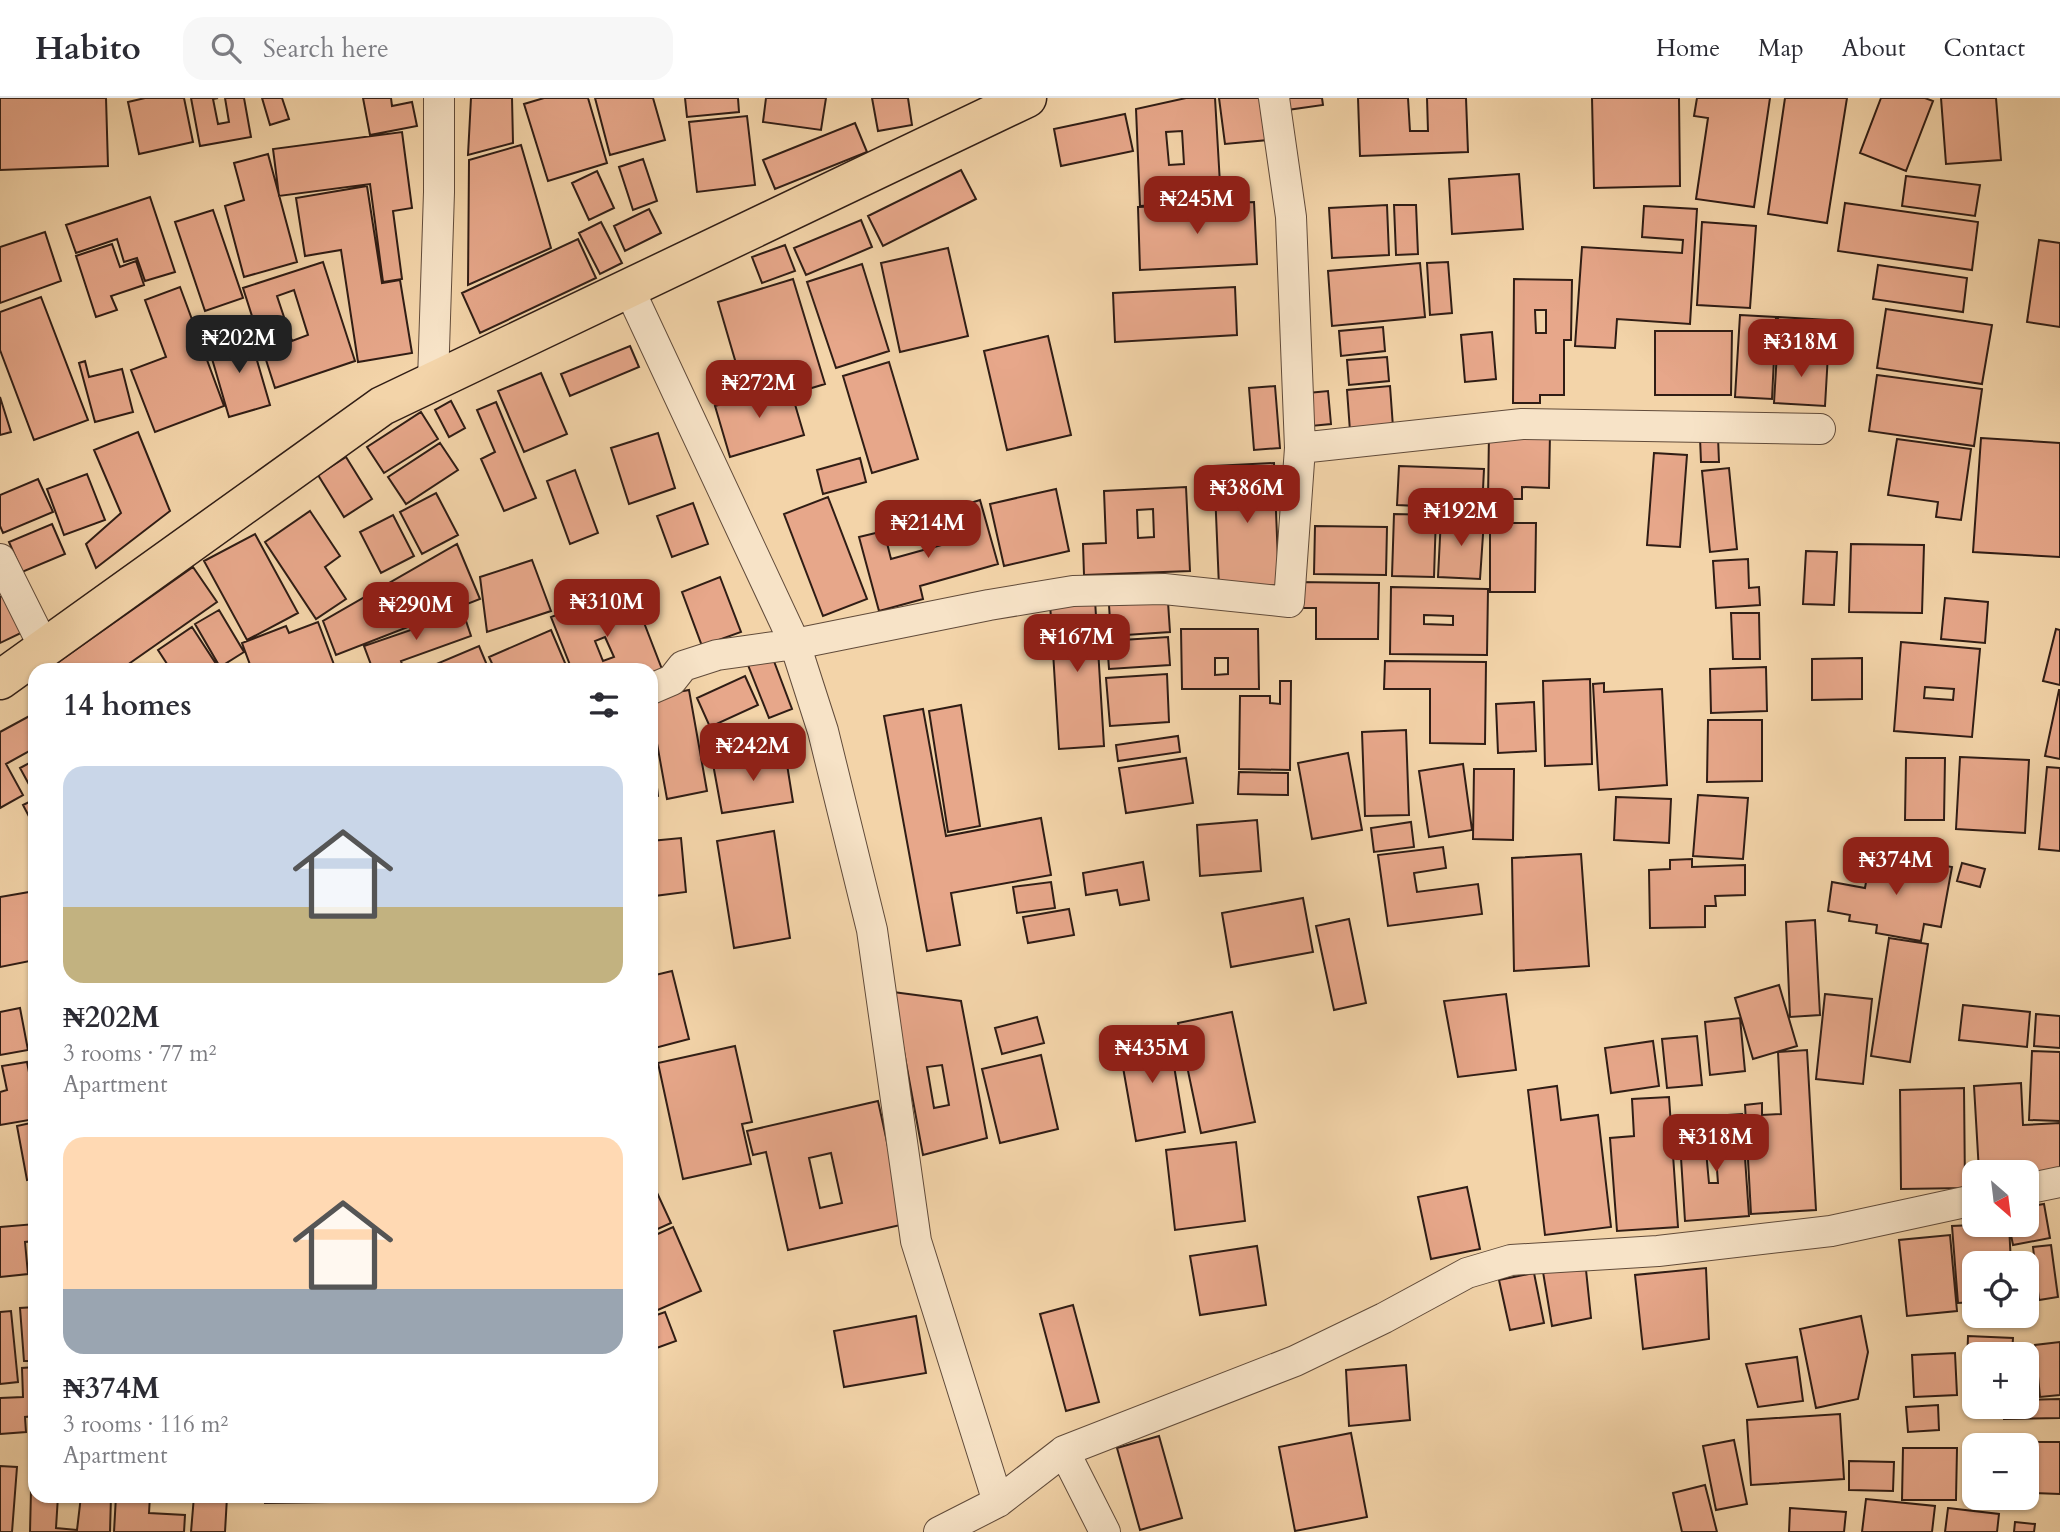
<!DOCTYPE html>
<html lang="en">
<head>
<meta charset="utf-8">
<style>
	body { margin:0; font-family:Cardo,serif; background:#f7f7f7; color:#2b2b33; height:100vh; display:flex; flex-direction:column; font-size:26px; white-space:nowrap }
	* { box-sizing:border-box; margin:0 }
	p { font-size:23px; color:#7c7c81 }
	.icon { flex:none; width:38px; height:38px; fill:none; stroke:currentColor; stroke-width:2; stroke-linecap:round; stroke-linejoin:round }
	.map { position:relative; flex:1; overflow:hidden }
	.details { position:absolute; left:28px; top:565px; width:630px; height:840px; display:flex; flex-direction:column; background:#fff; border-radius:21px; box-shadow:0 2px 5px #0004 }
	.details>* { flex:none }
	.needle { width:46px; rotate:152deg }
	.fabs { position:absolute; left:1962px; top:1062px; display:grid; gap:14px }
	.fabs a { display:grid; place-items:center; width:77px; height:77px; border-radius:14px; background:#fff; box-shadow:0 2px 5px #0004; font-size:35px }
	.price { position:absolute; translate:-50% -60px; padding:0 16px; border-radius:14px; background:#8f2418; color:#fff; font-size:23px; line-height:46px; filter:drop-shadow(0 2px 4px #0008) }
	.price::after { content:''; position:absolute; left:50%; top:42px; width:21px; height:16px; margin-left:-10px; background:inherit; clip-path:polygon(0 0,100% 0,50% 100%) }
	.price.selected { background:#222; color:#fff }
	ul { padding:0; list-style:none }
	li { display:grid; align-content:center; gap:14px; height:371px; padding:0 35px }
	li span { display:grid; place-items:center; height:217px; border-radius:21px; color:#555 }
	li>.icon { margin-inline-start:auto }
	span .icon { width:126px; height:126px; fill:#fffc; stroke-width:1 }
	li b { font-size:30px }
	h2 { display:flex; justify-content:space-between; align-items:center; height:84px; padding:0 35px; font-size:30px }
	header { display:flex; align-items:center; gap:42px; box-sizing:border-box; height:98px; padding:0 35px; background:#fff; border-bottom:2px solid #e1e1e2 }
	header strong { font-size:33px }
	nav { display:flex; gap:38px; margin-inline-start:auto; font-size:24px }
	.search { width:490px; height:63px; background:#f7f7f7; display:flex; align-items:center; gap:18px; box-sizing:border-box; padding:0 24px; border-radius:21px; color:#7c7c81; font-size:26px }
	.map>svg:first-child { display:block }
	.building { fill:#e7a78a; stroke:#301d15; stroke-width:2; fill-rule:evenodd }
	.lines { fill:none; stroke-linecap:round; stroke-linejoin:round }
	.street-casing { stroke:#614b3a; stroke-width:32 }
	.primary-casing { stroke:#301d15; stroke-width:41 }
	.street { stroke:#f7e3c7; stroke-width:30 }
	.primary { stroke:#f3d4a9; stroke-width:38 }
</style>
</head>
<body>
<header>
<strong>Habito</strong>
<div class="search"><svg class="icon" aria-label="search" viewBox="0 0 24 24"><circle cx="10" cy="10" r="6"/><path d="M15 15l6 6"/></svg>Search here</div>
<nav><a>Home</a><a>Map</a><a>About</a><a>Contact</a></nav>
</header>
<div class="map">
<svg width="2060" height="1434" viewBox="0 0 2060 1434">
	<rect width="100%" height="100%" fill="#f3d4a9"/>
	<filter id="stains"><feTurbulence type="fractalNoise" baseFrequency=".00286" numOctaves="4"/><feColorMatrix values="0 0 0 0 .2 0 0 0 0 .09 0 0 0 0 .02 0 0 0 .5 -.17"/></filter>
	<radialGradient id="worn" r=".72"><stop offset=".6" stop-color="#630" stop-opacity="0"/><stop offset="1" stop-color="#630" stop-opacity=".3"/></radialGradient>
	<path class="building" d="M0,0H106L108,68L0,72Z
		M145,0H184L193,44L139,56L128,4Z
		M191,0H218L213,1L218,26L229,24L225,0H244L251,39L200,48Z
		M262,0H282L289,21L270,27Z
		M363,0H391L392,8L412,4L417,28L370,37Z
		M471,0H512L513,45L468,57Z
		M544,0H588L607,65L548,83L524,6Z
		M595,0H653L665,42L610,57Z
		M685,0H738L739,14L687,19Z
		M766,0H826L821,32L763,24Z
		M872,0H908L912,27L878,33Z
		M1186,0H1215L1221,103L1140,108L1136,11ZM1182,33L1184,66L1169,67L1166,34Z
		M1219,0H1263L1268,42L1225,46Z
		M1286,0H1322L1323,7L1287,12Z
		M1358,0H1408L1410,33H1428L1427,0H1466L1468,54L1360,58Z
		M1592,0H1679L1680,88L1594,90Z
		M1697,0H1770L1754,109L1696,101L1708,20L1694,18Z
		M1785,0H1847L1827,125L1768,116Z
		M1881,0H1925L1933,3L1906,73L1860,55Z
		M1941,0H1996L2001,62L1946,66Z
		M1125,16L1133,53L1061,68L1054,31Z
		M747,18L755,87L697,94L689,24Z
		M855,25L867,54L775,91L763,62Z
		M402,34L412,110L393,113L402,181L383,184L370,86L279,98L273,51Z
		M521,47L551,150L468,187L469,62Z
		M268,56L297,164L244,179L225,108L244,102L234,65Z
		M643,61L657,103L633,112L619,69Z
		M961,72L976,101L883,148L868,118Z
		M597,73L614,110L589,122L572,85Z
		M1519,76L1523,131L1452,136L1449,81Z
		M1906,78L1980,87L1975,118L1902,108Z
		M367,88L382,185L400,182L412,255L358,264L341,152L305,158L296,100Z
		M150,99L175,174L145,183L137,160L124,164L117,141L76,155L66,127Z
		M1254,104L1257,166L1140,172L1138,109Z
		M1845,105L1978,124L1972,172L1838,153Z
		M1387,107L1389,157L1332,160L1329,110Z
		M1394,107H1416L1418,156L1396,157Z
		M1644,108L1697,111L1690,226L1617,221L1615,250L1575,248L1582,149L1682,155L1683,142L1642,139Z
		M649,111L661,135L625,153L614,128Z
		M213,112L243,200L205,213L175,124Z
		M861,122L872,149L806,177L794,150Z
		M601,124L622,165L600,176L579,135Z
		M1702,124L1756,128L1750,210L1697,207Z
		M45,134L61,183L0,205V149Z
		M578,141L596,180L480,235L462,195Z
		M2039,142L2060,145V229L2027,224Z
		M112,146L120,169L136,163L144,187L111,198L117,212L96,219L76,158Z
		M785,147L795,173L762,185L752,159Z
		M948,150L968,238L900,254L881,165Z
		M323,164L355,263L275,290L243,190ZM294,192L308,237L292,243L277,198Z
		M1448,164L1452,215L1430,217L1427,165Z
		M1420,165L1425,219L1332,228L1328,173Z
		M862,166L889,253L836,270L807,184Z
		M1878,167L1967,180L1963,214L1873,201Z
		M793,181L825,286L795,295L791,283L745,296L718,204Z
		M1514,181L1572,182L1571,242H1564V297H1540V305H1513ZM1535,212H1546V235H1536Z
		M180,189L224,308L155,334L131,272L166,259L145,202Z
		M1235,189L1237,237L1115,244L1113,195Z
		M41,199L88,322L34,342L0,252V214Z
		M1886,211L1992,227L1982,286L1877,270Z
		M1740,217L1776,219L1772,301L1735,299Z
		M1778,219L1828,222L1826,251L1777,248Z
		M1383,229L1385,253L1341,258L1339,233Z
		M1655,233H1732L1731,297H1655Z
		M1492,234L1496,281L1465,284L1461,237Z
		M249,235L270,307L229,319L208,247Z
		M1048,238L1071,337L1007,352L984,253Z
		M630,248L639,269L570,298L561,276Z
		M1777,254L1828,256L1825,308L1774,305Z
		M1387,259L1389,283L1349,287L1347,262Z
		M85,263L89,279L122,271L133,314L95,324L79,265Z
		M889,264L918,361L872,375L843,278Z
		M541,275L567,336L524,354L498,293Z
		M1877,277L1982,291L1974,348L1869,333Z
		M789,286L804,337L730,359L715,308Z
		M1275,288L1280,350L1254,352L1249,290Z
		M1390,288L1393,329L1350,333L1347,292Z
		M1328,293L1331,326L1311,328L1308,295Z
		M0,299L11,334L0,337Z
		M451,303L465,330L449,339L435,312Z
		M496,304L536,400L504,413L481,361L495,354L477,312Z
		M421,314L438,341L384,375L367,349Z
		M138,334L170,413L96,470L86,446L121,415L94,352Z
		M658,335L675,390L629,406L611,350Z
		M1489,335H1550L1549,390L1522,389V401H1488Z
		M1718,339L1719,364H1701L1700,340Z
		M1981,340L2060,345V459L1973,454Z
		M1897,341L1971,351L1961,422L1936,419L1938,404L1888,397Z
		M440,345L458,372L406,406L388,379Z
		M1654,355L1687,357L1680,449L1647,447Z
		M346,359L372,401L344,419L318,377Z
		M860,360L866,384L823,396L817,372Z
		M1274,365L1279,487L1219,489L1214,368Z
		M1399,368L1484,371L1482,411L1397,407Z
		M1729,370L1737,451L1710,454L1702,373Z
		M575,372L598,435L570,446L547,383Z
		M87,376L105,422L64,437L47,391Z
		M38,381L53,414L3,435L0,428V397Z
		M1186,389L1190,473L1084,477L1083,446L1106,445L1104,393ZM1153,411L1154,439L1138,440L1137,412Z
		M1056,391L1069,453L1004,468L990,406Z
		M436,395L458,437L422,456L400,414Z
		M828,399L867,501L823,518L784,416Z
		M980,402L998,466L920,488L923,501L879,513L859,439L884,433L891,461L963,441L954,410Z
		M693,405L708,446L672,459L657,418Z
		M310,413L340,458L325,469L346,501L316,521L265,444Z
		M1394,416L1436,417L1434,479L1392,478Z
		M393,417L414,458L381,475L360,434Z
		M1441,420L1484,422L1480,481L1438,479Z
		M1490,425H1536L1535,494H1490Z
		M52,426L65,456L22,474L9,444Z
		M1315,428L1387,429L1386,477L1314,476Z
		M255,436L298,515L247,542L204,463Z
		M457,446L480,501L336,557L323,523Z
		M1851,446L1924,447L1922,515L1849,514Z
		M1806,453L1837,454L1834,507L1803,506Z
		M1748,461L1749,490L1759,489L1760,507L1716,510L1713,463Z
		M532,462L551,513L487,534L480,479Z
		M193,469L217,504L120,572H47Z
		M720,479L741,534L702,548L682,494Z
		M1295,484L1379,485L1378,541H1316V510H1295Z
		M1391,489L1488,491L1487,557L1390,556ZM1424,517L1453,518V527L1424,526Z
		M4,497L23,534L0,545V499Z
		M604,499L610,514L636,504L665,579L651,585V572H572L551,519ZM605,539L614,559L603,563L595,543Z
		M1945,500L1988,504L1985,545L1941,541Z
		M1095,502L1104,648L1059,651L1050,505Z
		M1168,504L1170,534L1111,538L1109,507Z
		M219,512L244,554L220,569L195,526Z
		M463,514L471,538L401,563L404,572H373L364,548Z
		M1731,515H1759L1760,561H1733Z
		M318,524L336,572H252L242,545L286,528L289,535Z
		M192,529L218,569L213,572H171L158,552Z
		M1181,531H1258L1259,591H1182ZM1215,560H1228V576L1215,577Z
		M2056,531L2060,532V587L2043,583Z
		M551,532L568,572H495L489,559Z
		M1168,539L1170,567L1109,571L1107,543Z
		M1901,544L1980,551L1972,639L1894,633ZM1925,589L1954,591L1953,602L1924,600Z
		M479,548L489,572H436L434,567Z
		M772,558L792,611L769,620L748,567Z
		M1862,560V601L1812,602V561Z
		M1385,563L1486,564L1485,646L1430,645V591H1384Z
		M1766,569L1767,613L1711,615L1710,571Z
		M1167,576L1169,624L1110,628L1106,580Z
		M745,578L758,607L710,629L697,600Z
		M1590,581L1592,666L1545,668L1543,583Z
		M1280,583H1291L1290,672L1239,671L1240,598H1270V605L1280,606Z
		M1604,585V594L1662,591L1667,687L1599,692L1593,586Z
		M689,592L707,693L667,701L651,612V599Z
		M2059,592H2060V661L2045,658Z
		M1534,604L1536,653L1498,655L1496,606Z
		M961,607L980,728L948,734L929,613Z
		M923,611L946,738L1041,720L1051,777L951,795L960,847L927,853L884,618Z
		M35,615V650L6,666L23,697L0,710V634Z
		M1708,622H1762V683L1707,684Z
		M1406,632L1409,717L1365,718L1362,634Z
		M1178,638L1180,654L1118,663L1116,647Z
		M651,639L658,698L651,699Z
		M785,654L793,704L722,715L713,666Z
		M1348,655L1362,732L1312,741L1298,665Z
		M1960,659L2029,662L2025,735L1956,731Z
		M1186,660L1193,705L1126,715L1119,670Z
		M1906,660H1945L1944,722H1905Z
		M35,662V691L32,692L20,670Z
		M1463,666L1472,732L1429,739L1419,673Z
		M2047,669L2060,670V753L2039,751Z
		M1474,671H1514L1513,742L1473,741Z
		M1239,674L1288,675V697L1238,696Z
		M1698,697L1748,700L1743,761L1693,758Z
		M1616,699L1671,701L1669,745L1614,742Z
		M35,701V730L23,707Z
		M1257,722L1261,773L1200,778L1197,727Z
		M1411,724L1414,749L1374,754L1371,730Z
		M774,733L790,840L734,850L717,743Z
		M681,740L686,794L654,798L651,743Z
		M1443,749L1446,770L1414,775L1417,794L1478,786L1482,816L1388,828L1378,757Z
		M1871,755L1952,769L1941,829L1924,826L1921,843L1876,835L1877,827L1849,823L1850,817L1828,813L1832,784L1865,790Z
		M1581,756L1589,868L1514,873L1512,760Z
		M1692,761V769L1745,767V797L1715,798L1716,808H1705V829L1650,830L1649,772L1670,771V762Z
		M1143,764L1149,802L1120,807L1117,792L1086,797L1083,775Z
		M1962,765L1985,771L1980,789L1957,783Z
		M1051,784L1055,810L1017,815L1013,789Z
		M35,793V862L0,869V799Z
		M1303,800L1313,854L1231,869L1222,815Z
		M1069,811L1074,837L1028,845L1023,819Z
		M1349,821L1366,905L1334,912L1316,828Z
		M1815,822L1820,917L1790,919L1786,824Z
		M1889,840L1928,846L1910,964L1871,958Z
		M672,873L689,941L651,951V878Z
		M1779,887L1797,948L1753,961L1735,900Z
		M893,894L961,903L987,1040L923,1057ZM942,967L949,1007L934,1010L927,969Z
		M1506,896L1516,972L1458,979L1444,903Z
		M1825,896L1872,901L1863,986L1816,981Z
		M1963,907L2030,914L2027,949L1959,942Z
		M20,910L28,952L0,957V914Z
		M1232,914L1255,1024L1201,1035L1178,925Z
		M2036,916L2060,918V950L2034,948Z
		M1037,919L1044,945L1002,956L995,930Z
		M1740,920L1745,973L1710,977L1705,924Z
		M1168,932L1185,1034L1136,1043L1118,941Z
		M1697,938L1702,987L1667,990L1662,941Z
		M1653,943L1659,988L1611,995L1605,950Z
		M735,948L752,1024L742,1026L751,1066L683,1081L658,965Z
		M1807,952L1816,1112L1751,1116L1745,1007L1762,1005V1017L1781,1016L1778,954Z
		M2032,953L2060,954V1023L2029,1022Z
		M1041,957L1058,1031L1000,1045L982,971Z
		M27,964L35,1005V1021L0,1027V994L7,992L2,968Z
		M2021,985L2023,1027L2060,1025V1075L2026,1076V1074H1979L1974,988Z
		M1557,988L1561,1022L1598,1017L1611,1129L1545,1137L1528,992Z
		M1964,990L1965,1090L1901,1091L1900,992Z
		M1669,999L1678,1129L1617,1133L1610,1040L1634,1038L1632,1001Z
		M878,1003L905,1126L788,1152L766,1054L753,1057L747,1033ZM831,1055L842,1105L820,1110L809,1060Z
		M1742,1016L1749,1118L1685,1123L1680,1044L1705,1042L1709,1085H1718L1713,1018Z
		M35,1024V1080L27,1082L17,1028Z
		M1236,1044L1245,1123L1175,1132L1166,1052Z
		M651,1086H653L671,1125L651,1134Z
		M1467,1089L1480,1151L1431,1161L1418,1099Z
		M2044,1106L2050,1140L2013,1147L2009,1127H2026V1109Z
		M35,1126V1143L25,1144L28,1176L0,1179V1129Z
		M1974,1127H2009L2011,1166H1974V1204L1958,1205L1952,1128Z
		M673,1129L701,1193L651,1215V1139Z
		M1950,1137L1957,1213L1907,1218L1899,1142Z
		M2051,1147L2058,1199L2039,1202L2033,1149Z
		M1257,1148L1266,1207L1200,1217L1190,1158Z
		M1706,1170L1709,1241L1643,1251L1635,1177Z
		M1586,1172L1591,1220L1552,1228L1543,1174Z
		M1534,1175L1544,1225L1510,1232L1499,1182Z
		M1073,1207L1099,1304L1066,1313L1040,1216Z
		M35,1209V1263H24L20,1210Z
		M11,1213L18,1284L0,1286V1214Z
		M665,1214L676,1243L651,1252V1219Z
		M916,1218L926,1275L844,1289L834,1233Z
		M1861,1218L1868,1254L1858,1301L1816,1310L1800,1231Z
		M1968,1238L2013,1240L2012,1256H1974V1268H1967Z
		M2060,1244V1297L2040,1299L2035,1247Z
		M2019,1247L2031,1248L2030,1298L2026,1297V1256H2019Z
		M1955,1255L1957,1297L1914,1299L1912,1257Z
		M1797,1259L1803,1303L1758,1309L1746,1266Z
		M1406,1267L1410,1322L1349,1328L1346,1272Z
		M35,1269V1318L25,1319L26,1334L0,1336V1300L23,1299L22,1270Z
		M1970,1276H1974V1309H1998H1970Z
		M2060,1301V1320L2004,1321V1309H2026V1302Z
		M1938,1307L1939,1332L1908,1334L1906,1309Z
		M1840,1316L1844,1381L1751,1387L1747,1322Z
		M1351,1335L1367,1419L1295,1433L1279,1349Z
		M1159,1338L1182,1420L1140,1432L1117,1350Z
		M2028,1339L2032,1407L1971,1410L1967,1342ZM1974,1348H2026V1400H1974Z
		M1734,1342L1747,1406L1716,1412L1703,1348Z
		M2036,1344H2060V1396L2034,1395Z
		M1903,1350H1957L1956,1402H1902Z
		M32,1351H35V1398H58L56,1430L77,1432L81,1398H111L110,1434H30Z
		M1849,1363L1894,1364L1893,1393L1849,1392Z
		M0,1368L17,1369L12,1434H0Z
		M1705,1387L1717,1434H1682L1673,1395Z
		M116,1398H150L149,1415L185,1417L184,1434H114Z
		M194,1398L227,1399L225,1434H191Z
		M265,1398H329V1404L265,1405Z
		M1866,1401L1935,1408L1932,1434H1862Z
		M1790,1410L1846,1414L1844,1434H1789Z
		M1948,1410L1999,1416L1997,1434H1945Z
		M2015,1424L2035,1426L2034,1434H2014Z"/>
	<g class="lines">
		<defs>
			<path id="street" d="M629,191L795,546L823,633L872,832L916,1143L998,1404
				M433,283L439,94V0
				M1300,350L1522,326L1820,331
				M0,461L45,551
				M651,591L672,582L683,568L717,557L795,546L989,507L1073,493L1164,491L1289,504L1300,350L1291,119L1274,0
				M2026,1091L2060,1084
				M1064,1353L1105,1434
				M939,1434L998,1404L1064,1353L1295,1263L1384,1220L1467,1175L1511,1162L1658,1153L1831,1133L1974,1102"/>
			<path id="primary" d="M0,582L382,308L1027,0"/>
		</defs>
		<use href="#street" class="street-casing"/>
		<use href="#primary" class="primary-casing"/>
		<use href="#street" class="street"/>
		<use href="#primary" class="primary"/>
	</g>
	<rect width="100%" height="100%" filter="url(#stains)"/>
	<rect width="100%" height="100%" fill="url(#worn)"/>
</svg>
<div class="fabs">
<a><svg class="needle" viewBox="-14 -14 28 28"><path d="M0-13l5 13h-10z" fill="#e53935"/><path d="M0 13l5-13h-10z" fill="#7c7c81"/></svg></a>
<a><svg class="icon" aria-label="locate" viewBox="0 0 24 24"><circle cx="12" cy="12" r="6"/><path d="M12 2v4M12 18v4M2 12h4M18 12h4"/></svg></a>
<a>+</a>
<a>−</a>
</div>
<b class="price" style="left:1197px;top:138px">₦245M</b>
<b class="price selected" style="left:239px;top:277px">₦202M</b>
<b class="price" style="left:1801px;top:281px">₦318M</b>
<b class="price" style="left:759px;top:322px">₦272M</b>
<b class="price" style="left:1247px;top:427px">₦386M</b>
<b class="price" style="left:1461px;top:450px">₦192M</b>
<b class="price" style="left:928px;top:462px">₦214M</b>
<b class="price" style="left:607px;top:541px">₦310M</b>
<b class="price" style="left:416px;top:544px">₦290M</b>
<b class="price" style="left:1077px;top:576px">₦167M</b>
<b class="price" style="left:753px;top:685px">₦242M</b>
<b class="price" style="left:1896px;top:799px">₦374M</b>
<b class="price" style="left:1152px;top:987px">₦435M</b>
<b class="price" style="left:1716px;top:1076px">₦318M</b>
<section class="details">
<h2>14 homes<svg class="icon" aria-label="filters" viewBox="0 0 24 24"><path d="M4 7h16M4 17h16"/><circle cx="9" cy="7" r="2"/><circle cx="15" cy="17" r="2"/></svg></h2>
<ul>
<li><span style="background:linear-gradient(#c9d6e8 65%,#c2b280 0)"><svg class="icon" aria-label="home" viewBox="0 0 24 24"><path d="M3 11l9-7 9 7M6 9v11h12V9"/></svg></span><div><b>₦202M</b><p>3 rooms · 77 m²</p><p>Apartment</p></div></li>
<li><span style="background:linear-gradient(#ffd9b3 70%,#9aa5b1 0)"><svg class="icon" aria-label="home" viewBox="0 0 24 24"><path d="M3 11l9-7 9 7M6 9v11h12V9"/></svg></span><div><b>₦374M</b><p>3 rooms · 116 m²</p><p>Apartment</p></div></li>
</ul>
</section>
</div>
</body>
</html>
